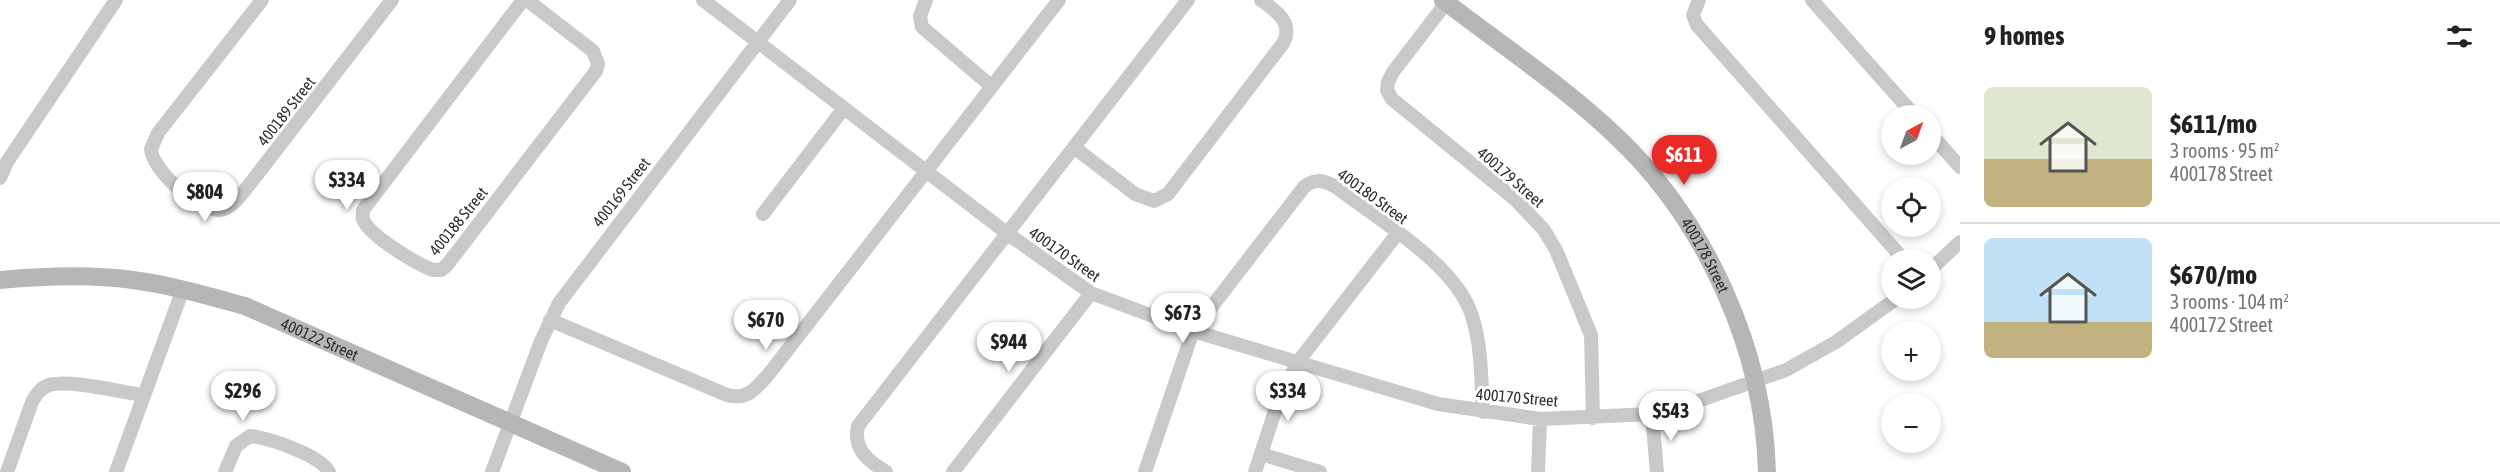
<!DOCTYPE html>
<html lang="en">
<head>
<meta charset="utf-8">
<style>
	body { margin:0; font-family:"Asap Condensed",sans-serif; background:#f2f2f2; color:#222; height:100vh; display:flex; flex-direction:column; font-size:22px; white-space:nowrap }
	* { box-sizing:border-box; margin:0 }
	p { font-size:20px; color:#767676 }
	.icon { flex:none; width:33px; height:33px; fill:none; stroke:currentColor; stroke-width:2; stroke-linecap:round; stroke-linejoin:round }
	.map { position:relative; flex:1; overflow:hidden }
	.drawer { display:flex; flex-direction:column; background:#fff; width:540px }
	.drawer>* { flex:none }
	.needle { width:39px; rotate:41deg }
	.fabs { position:absolute; left:1881px; top:105px; display:grid; gap:12px }
	.fabs a { display:grid; place-items:center; width:60px; height:60px; border-radius:50%; background:#fff; box-shadow:0 3px 9px #0003; font-size:30px }
	.price { position:absolute; translate:-50% -51px; padding:0 14px; border-radius:21px; background:#fff; color:#222; font-size:20px; line-height:39px; filter:drop-shadow(0 2px 3px #0008) }
	.price::after { content:''; position:absolute; left:50%; top:36px; width:18px; height:14px; margin-left:-9px; background:inherit; clip-path:polygon(0 0,100% 0,50% 100%) }
	.price.on { background:#ea2a27; color:#fff }
	ul { padding:0; list-style:none }
	li { display:flex; align-items:center; gap:18px; height:150px; padding:0 24px }
	li+li { border-top:2px solid #e0e0e0 }
	li span { display:grid; place-items:center; flex:none; width:168px; height:120px; border-radius:9px; color:#555 }
	li>.icon { margin-inline-start:auto }
	span .icon { width:72px; height:72px; fill:#fffc; stroke-width:1 }
	li b { font-size:26px }
	h2 { display:flex; justify-content:space-between; align-items:center; height:72px; padding:0 24px; font-size:26px }
	main { display:flex; flex:1; min-height:0 }
	.map>svg:first-child { display:block }
	.lines { fill:none; stroke-linecap:round; stroke-linejoin:round }
	.street { stroke:#c9c9c9; stroke-width:14 }
	.secondary { stroke:#b6b6b6; stroke-width:18 }
	.labels { text-anchor:middle; dominant-baseline:central; stroke-width:6; stroke-linejoin:round; paint-order:stroke }
	.street-label { font-size:16px; fill:#2c2c2c; stroke:#fff }
</style>
</head>
<body>
<main>
<div class="map">
<svg width="1960" height="472" viewBox="0 0 1960 472">
	<rect width="100%" height="100%" fill="#fff"/>
	<g class="lines">
		<path class="street" d="M262,0L158,133L151,149C152,170 198,211 219,210C229,209 236,201 242,194L392,0
			M523,0L363,210C363,213 362,216 363,219C369,236 417,264 433,270H441L447,265L596,71L598,64L593,51L527,0
			M703,0L1008,234L1091,293L1193,331L1438,404L1540,419L1652,414L1701,400L1786,370L1836,342L1897,298
			M926,0L920,16L922,27L991,86
			M1699,0L1693,15L1697,25L1904,260
			M1812,0L1915,116
			M1446,3L1393,72L1388,82L1387,90L1392,99L1516,200L1544,230L1556,250L1591,335L1593,418
			M1930,133L1960,167
			M1075,148L1135,194L1154,201L1168,194L1284,42C1293,22 1276,11 1261,0
			M0,178L7,162L116,0
			M763,214L844,108
			M1930,270L1960,242
			M550,320L727,395C749,401 758,386 772,370L1059,0
			M1652,414L1657,472
			M1261,454L1320,472
			M7,472L32,402C36,395 40,388 49,385C68,379 121,392 143,395
			M116,472L183,289
			M225,472L236,446L250,436C269,438 320,455 329,472
			M492,472L541,341L559,303L790,0
			M886,472C867,460 853,449 858,426L1188,0
			M953,472L1091,293
			M1145,472L1193,331L1304,187C1315,178 1324,180 1336,187C1377,219 1456,264 1472,316C1482,347 1481,380 1483,412
			M1255,472L1277,405L1297,363L1397,234
			M1538,472L1540,419"/>
		<g class="secondary">
			<path id="s1" d="M1443,0C1501,45 1565,87 1618,138C1706,222 1764,350 1767,472"/>
			<path id="s2" d="M0,280C44,276 89,274 133,280C171,285 208,296 245,306L622,472"/>
		</g>
	</g>
	<g class="labels">
		<g class="street-label">
			<text transform="translate(286 111) rotate(-52)">400189 Street</text>
			<text transform="translate(1511 177) rotate(41)">400179 Street</text>
			<text transform="translate(621 192) rotate(-52)">400169 Street</text>
			<text transform="translate(1373 196) rotate(36)">400180 Street</text>
			<text transform="translate(458 221) rotate(-51)">400188 Street</text>
			<text transform="translate(1065 254) rotate(35)">400170 Street</text>
			<text stroke="none"><textPath href="#s1" startOffset="370">400178 Street</textPath></text>
			<text stroke="none"><textPath href="#s2" startOffset="330">400122 Street</textPath></text>
			<text transform="translate(1517 397) rotate(5)">400170 Street</text>
		</g>
	</g>
</svg>
<div class="fabs">
<a><svg class="needle" viewBox="-14 -14 28 28"><path d="M0-13l5 13h-10z" fill="#e53935"/><path d="M0 13l5-13h-10z" fill="#767676"/></svg></a>
<a><svg class="icon" aria-label="locate" viewBox="0 0 24 24"><circle cx="12" cy="12" r="6"/><path d="M12 2v4M12 18v4M2 12h4M18 12h4"/></svg></a>
<a><svg class="icon" aria-label="layers" viewBox="0 0 24 24"><path d="M12 4l9 5-9 5-9-5zM3 14l9 5 9-5"/></svg></a>
<a>+</a>
<a>−</a>
</div>
<b class="price on" style="left:1684px;top:186px">$611</b>
<b class="price" style="left:347px;top:211px">$334</b>
<b class="price" style="left:205px;top:223px">$804</b>
<b class="price" style="left:1183px;top:344px">$673</b>
<b class="price" style="left:766px;top:351px">$670</b>
<b class="price" style="left:1009px;top:373px">$944</b>
<b class="price" style="left:243px;top:422px">$296</b>
<b class="price" style="left:1288px;top:422px">$334</b>
<b class="price" style="left:1671px;top:442px">$543</b>
</div>
<section class="drawer">
<h2>9 homes<svg class="icon" aria-label="filters" viewBox="0 0 24 24"><path d="M4 7h16M4 17h16"/><circle cx="9" cy="7" r="2"/><circle cx="15" cy="17" r="2"/></svg></h2>
<ul>
<li><span style="background:linear-gradient(#dfe7d0 60%,#c2b280 0)"><svg class="icon" aria-label="home" viewBox="0 0 24 24"><path d="M3 11l9-7 9 7M6 9v11h12V9"/></svg></span><div><b>$611/mo</b><p>3 rooms · 95 m²</p><p>400178 Street</p></div></li>
<li><span style="background:linear-gradient(#bfe0f5 70%,#c2b280 0)"><svg class="icon" aria-label="home" viewBox="0 0 24 24"><path d="M3 11l9-7 9 7M6 9v11h12V9"/></svg></span><div><b>$670/mo</b><p>3 rooms · 104 m²</p><p>400172 Street</p></div></li>
</ul>
</section>
</main>
</body>
</html>
